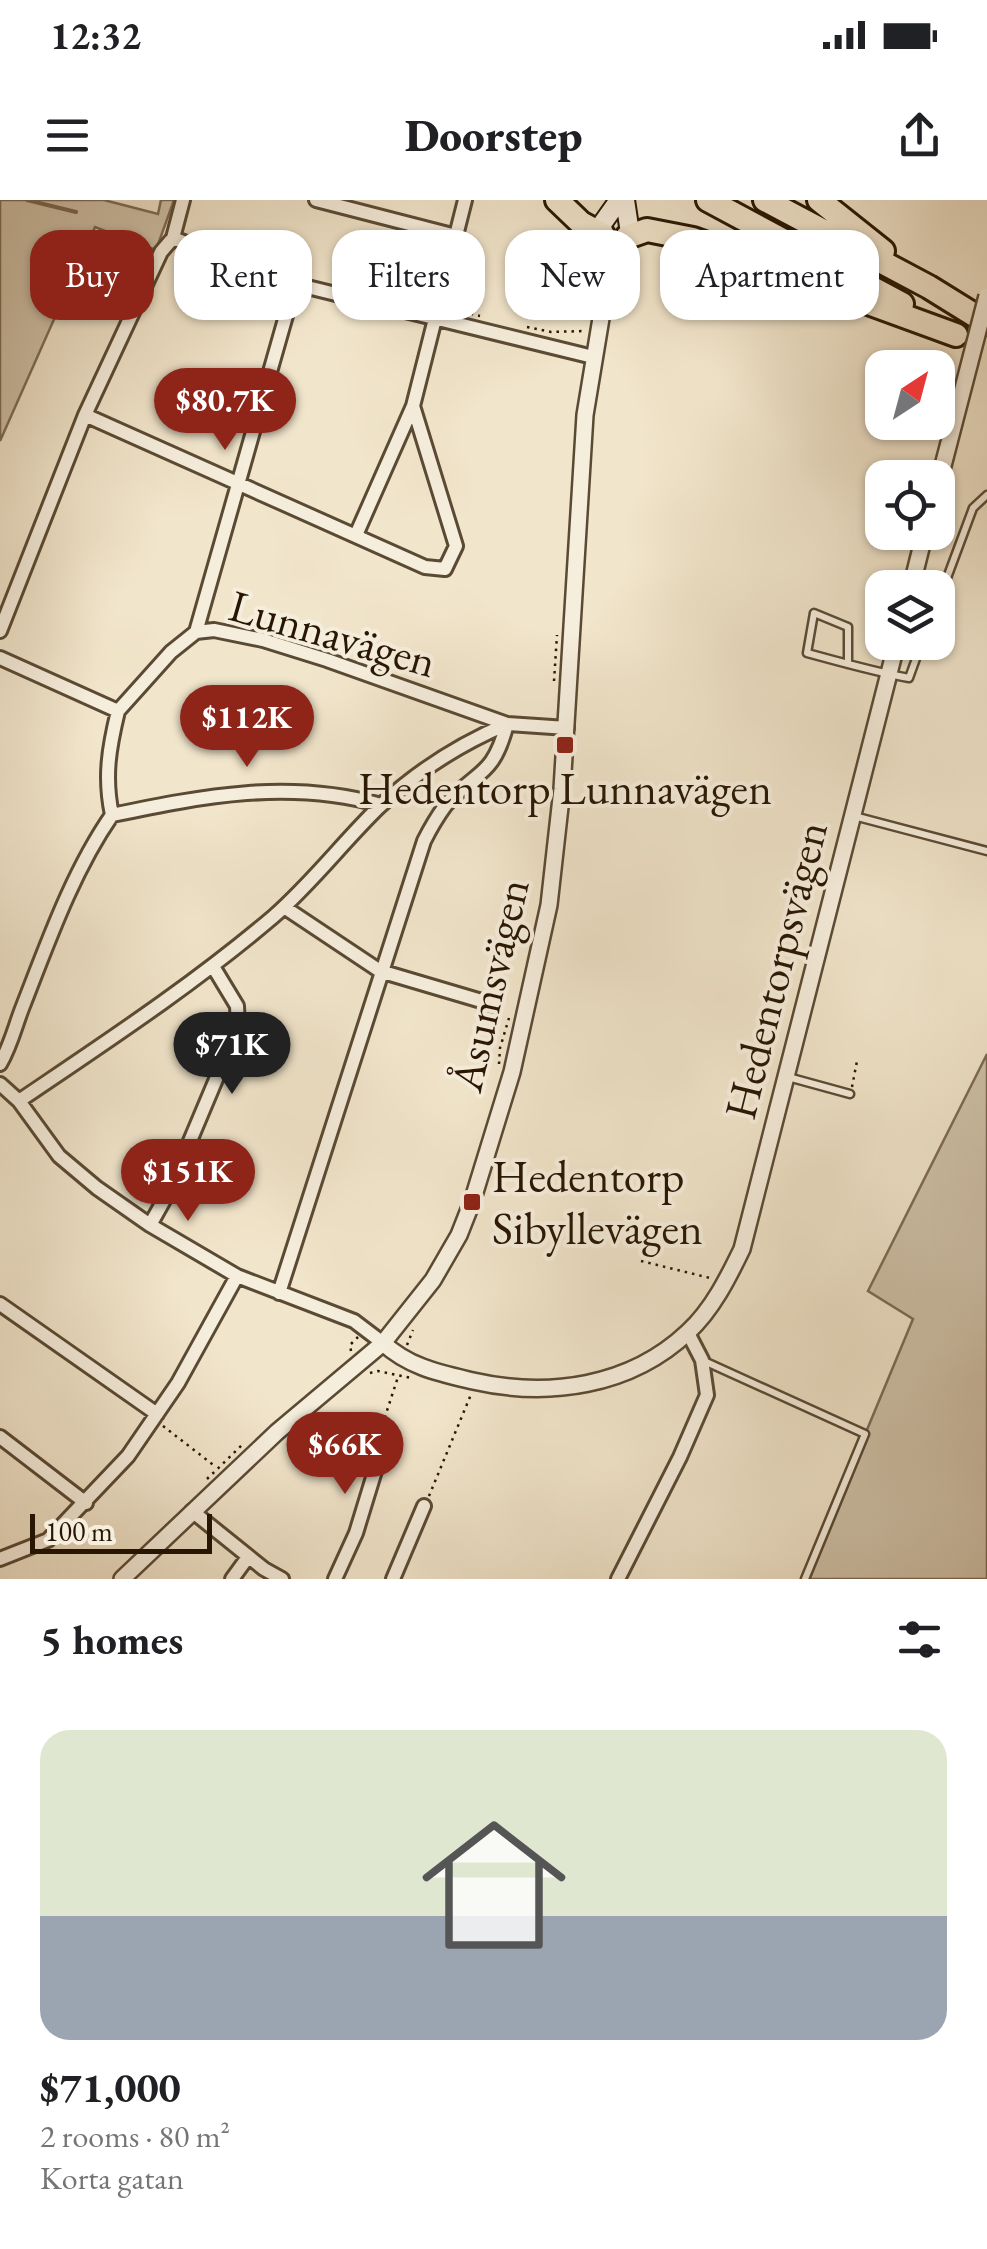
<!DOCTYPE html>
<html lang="en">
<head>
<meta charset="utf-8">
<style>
	body { margin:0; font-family:"EB Garamond",serif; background:#f2f2f2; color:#202124; height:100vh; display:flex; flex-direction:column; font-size:38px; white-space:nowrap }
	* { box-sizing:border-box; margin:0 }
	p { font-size:32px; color:#757577 }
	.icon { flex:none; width:55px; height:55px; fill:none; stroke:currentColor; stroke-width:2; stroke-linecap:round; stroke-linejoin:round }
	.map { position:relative; height:1379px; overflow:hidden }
	.side { display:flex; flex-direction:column; background:#fff; flex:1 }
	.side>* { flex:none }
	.hud { position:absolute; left:30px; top:30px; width:928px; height:90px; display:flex; gap:20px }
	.needle { width:65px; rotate:36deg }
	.tools { position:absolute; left:865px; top:150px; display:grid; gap:20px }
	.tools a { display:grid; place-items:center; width:90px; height:90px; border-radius:20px; background:#fff; box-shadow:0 2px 8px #0004; font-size:50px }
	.scale { position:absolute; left:30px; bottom:25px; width:182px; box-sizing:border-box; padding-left:10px; border:5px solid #281602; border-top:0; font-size:28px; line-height:35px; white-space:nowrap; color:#281602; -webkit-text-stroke:8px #f6eedd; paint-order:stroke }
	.price { position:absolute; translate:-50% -85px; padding:0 22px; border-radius:35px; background:#8f2418; color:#fff; font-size:32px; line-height:65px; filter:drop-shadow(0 2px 5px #0008) }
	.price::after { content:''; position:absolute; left:50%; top:60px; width:30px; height:22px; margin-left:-15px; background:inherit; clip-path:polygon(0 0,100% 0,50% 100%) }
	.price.current { background:#222; color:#fff }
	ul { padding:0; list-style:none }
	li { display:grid; align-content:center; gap:20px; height:530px; padding:0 40px }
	li span { display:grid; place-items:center; height:310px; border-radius:30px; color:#555 }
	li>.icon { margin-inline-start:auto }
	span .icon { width:180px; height:180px; fill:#fffc; stroke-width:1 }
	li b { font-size:42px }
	h2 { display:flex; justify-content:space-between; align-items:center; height:120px; padding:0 40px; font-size:42px }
	.chip { padding:0 35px; border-radius:30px; background:#fff; box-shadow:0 2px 8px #0004; font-size:35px; line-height:90px }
	.chip.current { background:#8f2418; color:#fff }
	.status { display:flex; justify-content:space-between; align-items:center; height:70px; padding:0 50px; background:#fff; direction:ltr }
	.status svg { height:28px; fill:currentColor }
	header { display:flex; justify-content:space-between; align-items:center; height:130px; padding:0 40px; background:#fff; font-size:45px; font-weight:800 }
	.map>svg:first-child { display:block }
	.green { fill:#cfc2a9; stroke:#7c6c56; stroke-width:2.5 }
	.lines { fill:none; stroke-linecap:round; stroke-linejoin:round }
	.stream { stroke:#786852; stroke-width:4 }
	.service-casing { stroke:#5a4a34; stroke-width:11 }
	.minor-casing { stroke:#5a4a34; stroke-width:18 }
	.tertiary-casing { stroke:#5a4a34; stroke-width:20 }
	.secondary-casing { stroke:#281602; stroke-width:22 }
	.motorway-casing { stroke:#281602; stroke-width:28 }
	.path { stroke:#281602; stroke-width:2.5; stroke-dasharray:2.5 5; stroke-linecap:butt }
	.service { stroke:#f6eedd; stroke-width:6 }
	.minor { stroke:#f6eedd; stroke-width:12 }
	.tertiary { stroke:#f6eedd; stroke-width:15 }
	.secondary { stroke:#f6eedd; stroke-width:18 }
	.motorway { stroke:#f1e5cb; stroke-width:22 }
	.tertiary-bridge-casing { stroke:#5a4a34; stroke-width:20; stroke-linecap:butt }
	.path-bridge { stroke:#281602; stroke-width:2.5; stroke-dasharray:2.5 5; stroke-linecap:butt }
	.tertiary-bridge { stroke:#f6eedd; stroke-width:15 }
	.poi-dot { fill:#8f2418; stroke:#f6eedd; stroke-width:4 }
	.labels { text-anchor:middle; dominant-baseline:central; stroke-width:8; stroke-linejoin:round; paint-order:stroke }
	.street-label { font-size:45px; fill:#281602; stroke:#f6eedd }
	.poi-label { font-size:45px; fill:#281602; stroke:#f6eedd }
</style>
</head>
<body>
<div class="status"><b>12:32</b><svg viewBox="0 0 49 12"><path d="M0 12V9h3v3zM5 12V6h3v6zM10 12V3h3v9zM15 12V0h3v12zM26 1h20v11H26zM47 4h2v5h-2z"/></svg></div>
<header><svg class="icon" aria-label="menu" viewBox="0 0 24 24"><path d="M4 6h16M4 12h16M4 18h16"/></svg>Doorstep<svg class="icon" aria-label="share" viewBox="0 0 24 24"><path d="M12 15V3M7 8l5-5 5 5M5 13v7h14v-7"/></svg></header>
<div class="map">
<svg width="987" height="1379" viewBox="0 0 987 1379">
	<rect width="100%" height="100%" fill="#f1e5cb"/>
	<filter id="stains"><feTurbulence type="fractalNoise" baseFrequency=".002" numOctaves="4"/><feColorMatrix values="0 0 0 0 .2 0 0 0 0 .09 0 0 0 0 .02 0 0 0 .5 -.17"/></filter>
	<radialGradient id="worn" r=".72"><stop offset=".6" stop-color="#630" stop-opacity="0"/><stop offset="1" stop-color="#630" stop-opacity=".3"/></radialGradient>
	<path class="green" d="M0,0H104L158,14L161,0H174L156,50L95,27L0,241Z
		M987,854V1379H805L913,1119L868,1091Z"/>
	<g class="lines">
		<path class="stream" d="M27,0L76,12"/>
		<defs>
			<path id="service" d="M938,402L973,308L987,295
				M848,464V427L814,413L807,453C841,462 875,472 909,478L922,442
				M854,616L987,651
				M788,877L850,894
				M704,1161L865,1234L805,1379"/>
			<path id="minor" d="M316,0L456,36
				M173,38L295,84L593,157
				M85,215L425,367L445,369L456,346L413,206
				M356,335L413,206L465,0
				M0,431L85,215L161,52L173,38L183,0
				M196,432L295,84
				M0,458L118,511L171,452L196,432L214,430L263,440L327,460L507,524L567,528
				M112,615C204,596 289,579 381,605
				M284,707L380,771L495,805
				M0,864C11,845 15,826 23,806C48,742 73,671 112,615C104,577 109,548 118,511
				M0,884L19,901L59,956L97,988L150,1025L237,1076L354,1121L383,1143
				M19,901C106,842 193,785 273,717C312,683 343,642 379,607C417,571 460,544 507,524
				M150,1025L169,991L238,827L237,806L214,768
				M279,1093L424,641C430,629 437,617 445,606C476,569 492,580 507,524
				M0,1104L157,1214
				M0,1237L86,1303
				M192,1311L264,1369L282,1379
				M0,1359L48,1340L128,1256L178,1183L237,1076
				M232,1379L248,1357
				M335,1379L356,1333L382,1248L389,1241
				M393,1379L424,1306
				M618,1379L680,1257L707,1195L702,1160L688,1133"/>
			<path id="tertiary" d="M911,388L925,332
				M383,1143C409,1167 439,1173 473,1181C548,1198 630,1187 688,1132C712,1110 728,1078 742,1049L897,442
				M122,1379L277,1232L383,1143L433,1080L459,1035L472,1002L512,872L549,705L562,589L585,215L610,64L623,41"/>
			<path id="secondary" d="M619,0L602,24L603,35L614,42L623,41L630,33L625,0"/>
			<path id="motorway" d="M557,0L581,23L603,35
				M708,0L902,104
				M765,0L929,87L987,123
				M819,0L883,51
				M627,37L647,30L693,39L956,135"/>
		</defs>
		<use href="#service" class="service-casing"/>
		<use href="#minor" class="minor-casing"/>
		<use href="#tertiary" class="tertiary-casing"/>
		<use href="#secondary" class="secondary-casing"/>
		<use href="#motorway" class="motorway-casing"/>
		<path class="path" d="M205,36L301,71
			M577,42L593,74
			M338,81L427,102
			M449,108L480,116
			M527,127L551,132L584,131
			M938,321L940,309
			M554,481L557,435
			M499,864L500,848L509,818
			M852,887L857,861
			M641,1061L710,1078
			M407,1145L413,1130
			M351,1151L350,1145L358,1137
			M370,1173L378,1171L411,1178
			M163,1226L216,1267
			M380,1232L398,1177
			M207,1279L244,1243
			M429,1296L472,1192"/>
		<use href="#service" class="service"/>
		<use href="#minor" class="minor"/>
		<use href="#tertiary" class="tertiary"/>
		<use href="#secondary" class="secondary"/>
		<use href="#motorway" class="motorway"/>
		<defs>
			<path id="tertiary-bridge" d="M938,285L987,96"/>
		</defs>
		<use href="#tertiary-bridge" class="tertiary-bridge-casing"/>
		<path class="path-bridge" d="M940,309L943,296"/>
		<use href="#tertiary-bridge" class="tertiary-bridge"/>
	</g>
	<g class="poi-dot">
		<rect x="555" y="535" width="20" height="20" rx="5"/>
		<rect x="462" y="992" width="20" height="20" rx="5"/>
	</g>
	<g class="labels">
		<g class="street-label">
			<text transform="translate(333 433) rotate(16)">Lunnavägen</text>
			<text transform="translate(775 770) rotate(-76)">Hedentorpsvägen</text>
			<text transform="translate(489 785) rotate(-77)">Åsumsvägen</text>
		</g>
		<g class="poi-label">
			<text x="565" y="588">Hedentorp Lunnavägen</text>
			<text x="492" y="976" text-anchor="start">Hedentorp<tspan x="492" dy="52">Sibyllevägen</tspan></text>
		</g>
	</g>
	<rect width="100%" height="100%" filter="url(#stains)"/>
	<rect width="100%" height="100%" fill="url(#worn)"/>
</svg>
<div class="tools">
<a><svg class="needle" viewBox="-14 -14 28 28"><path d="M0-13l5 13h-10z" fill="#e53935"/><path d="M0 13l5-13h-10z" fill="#757577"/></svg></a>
<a><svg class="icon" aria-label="locate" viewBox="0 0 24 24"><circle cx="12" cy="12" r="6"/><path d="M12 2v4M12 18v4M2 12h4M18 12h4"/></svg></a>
<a><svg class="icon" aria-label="layers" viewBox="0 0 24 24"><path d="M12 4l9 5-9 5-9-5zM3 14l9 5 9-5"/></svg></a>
</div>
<div class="scale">100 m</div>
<b class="price" style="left:225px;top:253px">$80.7K</b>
<b class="price" style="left:247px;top:570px">$112K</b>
<b class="price current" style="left:232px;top:897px">$71K</b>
<b class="price" style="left:188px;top:1024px">$151K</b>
<b class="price" style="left:345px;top:1297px">$66K</b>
<div class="hud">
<a class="chip current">Buy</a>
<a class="chip">Rent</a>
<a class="chip">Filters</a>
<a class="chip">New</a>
<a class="chip">Apartment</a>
</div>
</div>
<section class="side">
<h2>5 homes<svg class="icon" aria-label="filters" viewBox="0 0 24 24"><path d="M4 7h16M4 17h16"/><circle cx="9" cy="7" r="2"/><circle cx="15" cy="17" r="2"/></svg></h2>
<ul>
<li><span style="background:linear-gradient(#dfe7d0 60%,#9aa5b1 0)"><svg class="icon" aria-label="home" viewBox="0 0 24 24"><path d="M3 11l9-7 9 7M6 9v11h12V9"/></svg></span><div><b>$71,000</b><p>2 rooms · 80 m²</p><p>Korta gatan</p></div></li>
</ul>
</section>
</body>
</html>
